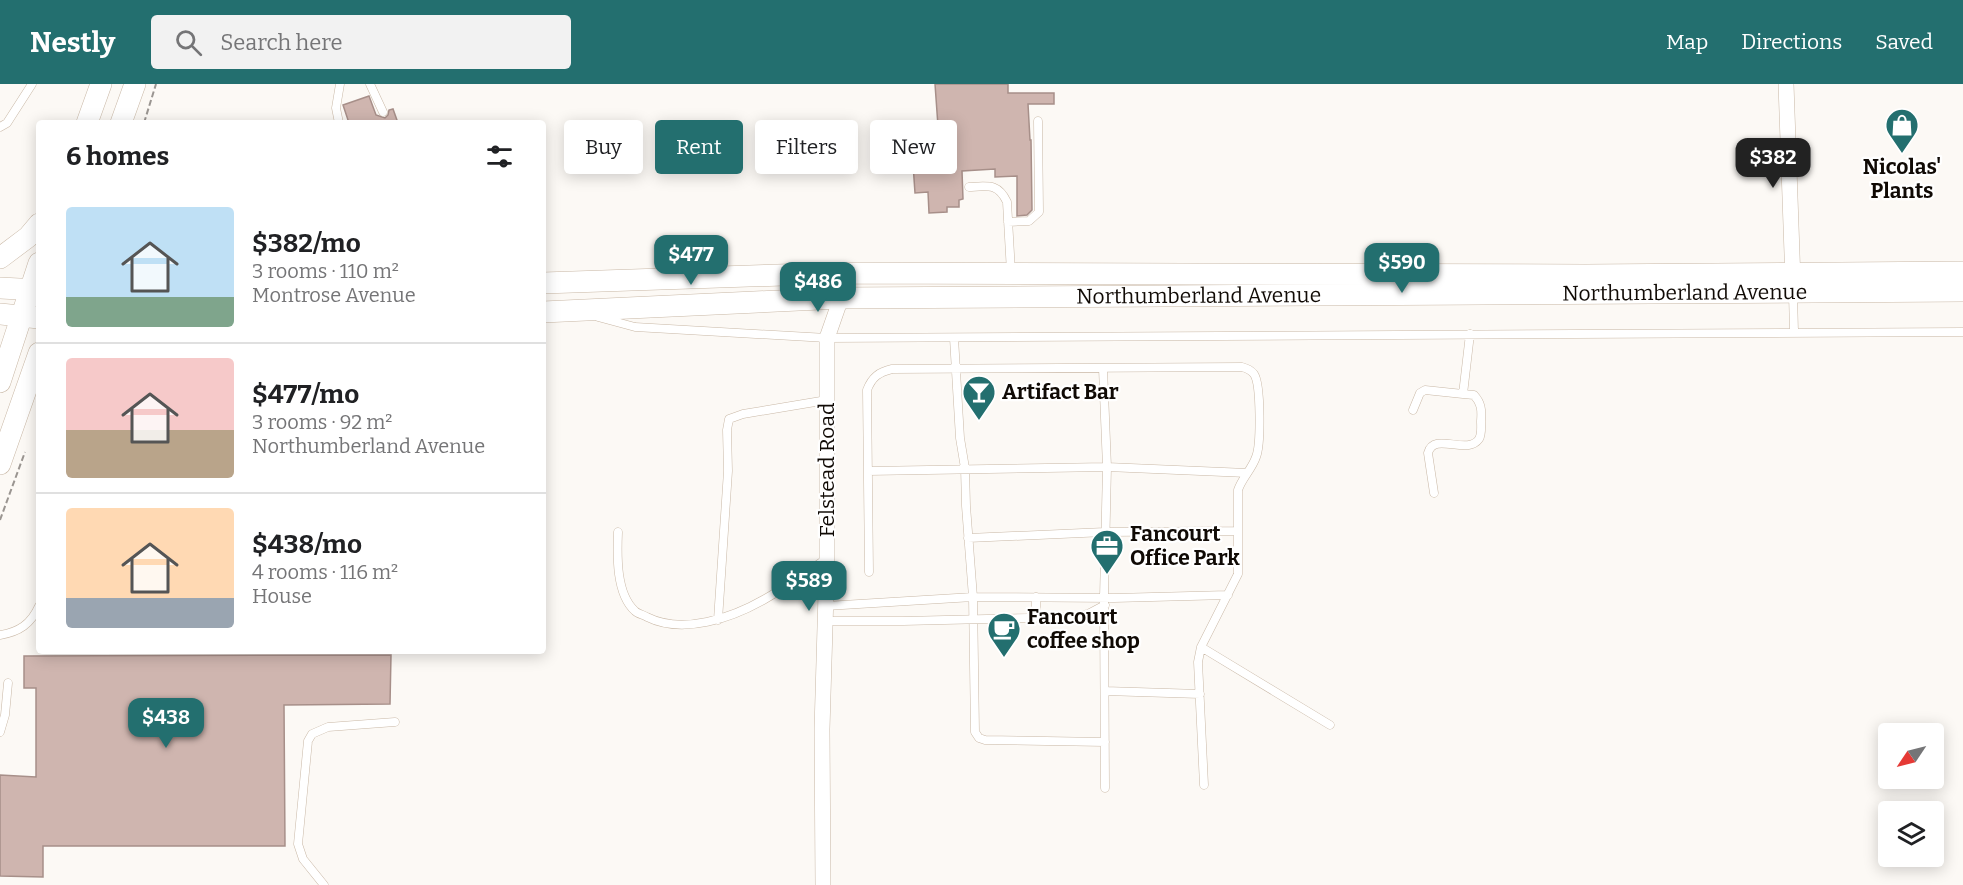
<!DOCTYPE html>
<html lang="en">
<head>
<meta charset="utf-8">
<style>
	body { margin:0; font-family:Bitter,serif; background:#f2f2f2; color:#202124; height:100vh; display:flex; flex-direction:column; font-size:22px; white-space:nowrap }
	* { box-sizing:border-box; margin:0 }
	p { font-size:20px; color:#757577 }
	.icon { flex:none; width:33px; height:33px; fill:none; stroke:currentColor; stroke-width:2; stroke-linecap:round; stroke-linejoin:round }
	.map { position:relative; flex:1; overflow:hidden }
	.sheet { position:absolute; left:36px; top:36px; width:510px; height:534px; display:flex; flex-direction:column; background:#fff; border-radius:6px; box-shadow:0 3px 15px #0003 }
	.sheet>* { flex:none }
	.top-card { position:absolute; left:564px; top:36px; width:570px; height:54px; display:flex; gap:12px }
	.needle { width:39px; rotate:235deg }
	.controls { position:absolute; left:1878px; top:639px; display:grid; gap:12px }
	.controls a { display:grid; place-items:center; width:66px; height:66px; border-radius:6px; background:#fff; box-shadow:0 3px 15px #0003; font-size:30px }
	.price { position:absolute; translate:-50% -51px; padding:0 14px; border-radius:12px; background:#236f6f; color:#fff; font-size:20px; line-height:39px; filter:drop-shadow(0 2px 3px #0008) }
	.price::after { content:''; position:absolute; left:50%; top:36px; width:18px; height:14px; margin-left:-9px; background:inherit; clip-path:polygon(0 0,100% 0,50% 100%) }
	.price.current { background:#222; color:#fff }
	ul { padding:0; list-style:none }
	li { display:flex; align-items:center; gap:18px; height:150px; padding:0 30px }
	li+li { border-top:2px solid #e0e0e0 }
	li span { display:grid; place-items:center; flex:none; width:168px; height:120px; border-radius:6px; color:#555 }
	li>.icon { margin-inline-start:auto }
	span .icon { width:72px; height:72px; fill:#fffc; stroke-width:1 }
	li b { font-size:26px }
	h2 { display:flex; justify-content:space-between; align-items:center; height:72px; padding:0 30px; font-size:26px }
	.pill { padding:0 21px; border-radius:6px; background:#fff; box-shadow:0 3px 15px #0003; font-size:21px; line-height:54px }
	.pill.current { background:#236f6f; color:#fff }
	header { display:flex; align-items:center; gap:36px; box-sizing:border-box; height:84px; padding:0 30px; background:#236f6f; color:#fff }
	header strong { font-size:28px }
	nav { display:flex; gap:33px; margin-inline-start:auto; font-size:21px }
	.search { width:420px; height:54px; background:#f2f2f2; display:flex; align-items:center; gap:15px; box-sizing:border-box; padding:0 21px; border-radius:6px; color:#757577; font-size:22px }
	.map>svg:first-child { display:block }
	.building { fill:#cfb5af; stroke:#a78f89; stroke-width:1.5 }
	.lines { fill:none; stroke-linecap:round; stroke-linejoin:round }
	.service-casing { stroke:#c9b8a6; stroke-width:9 }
	.minor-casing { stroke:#c9b8a6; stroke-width:16 }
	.secondary-casing { stroke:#c9b8a6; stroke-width:22 }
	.path { stroke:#9a9591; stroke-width:2; stroke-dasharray:6 3; stroke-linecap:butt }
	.service { stroke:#fff; stroke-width:8 }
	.minor { stroke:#fff; stroke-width:15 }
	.secondary { stroke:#fff; stroke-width:21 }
	.labels { text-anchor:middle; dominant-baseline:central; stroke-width:4.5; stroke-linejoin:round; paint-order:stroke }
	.poi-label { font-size:21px; font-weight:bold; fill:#100a05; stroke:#fff; text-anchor:start }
	.street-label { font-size:21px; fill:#100a05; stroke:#fff }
</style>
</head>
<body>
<header>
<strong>Nestly</strong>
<div class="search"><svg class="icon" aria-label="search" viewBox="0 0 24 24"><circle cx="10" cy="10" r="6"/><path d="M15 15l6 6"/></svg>Search here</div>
<nav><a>Map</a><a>Directions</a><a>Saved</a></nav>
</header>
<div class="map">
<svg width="1963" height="801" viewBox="0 0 1963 801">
	<rect width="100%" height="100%" fill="#fcf9f5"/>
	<path class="building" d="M935,0H1008V9H1054V20H1028L1030,56H1031L1032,126L1027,131L1017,132V92L995,93V85L962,87L963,115L959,116V123H947V128L929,129L928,108L915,109L913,80L941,78V42H938Z
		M369,12L376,31L385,34L388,31L389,26L393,25L398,39H349L343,21Z
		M391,571L390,620L284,621L285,762H43V793L0,792V691L36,693V604H24V572Z"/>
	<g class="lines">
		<defs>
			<path id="service" d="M370,0L383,28
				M339,39L336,24L340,0
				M0,43L7,39L32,0
				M969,103C988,102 998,99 1007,118L1011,188
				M1008,138L1029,137L1039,128L1038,37
				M1793,210L1794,248
				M598,233L635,243L827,254L1963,248
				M954,254L960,354L965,384L966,422L973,513L975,648L979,654L985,656L1105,658
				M1103,284L1107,383L1104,514L1105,704
				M1413,326L1420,309L1425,306L1463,310L1470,250
				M868,387L1107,383L1247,389
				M1434,409L1428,369C1434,347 1467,372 1479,355C1482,350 1481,343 1481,337C1482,325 1481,319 1474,311L1463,310
				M618,448C617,472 616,510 635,527C638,530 644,531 647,533C683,551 732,534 765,515C786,503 806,489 826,475
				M968,454L1105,448L1238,447
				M869,488L867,306C872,293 879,288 892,285L1242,283C1246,284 1250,285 1254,290C1261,300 1261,361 1256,373C1252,385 1242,394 1238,406V490L1201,563L1198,578L1204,701
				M1036,513V534
				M826,522L973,513L1114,514L1228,511
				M718,536L728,387L727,346L729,335L743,330L827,316
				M826,537H903L1074,533L1088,530L1105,521
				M0,551C19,548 31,540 39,522
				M1201,563L1330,641
				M1105,607L1200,610
				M0,648L5,631L8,599
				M324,801L303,775L298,760L308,657L312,650L328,643L395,638"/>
			<path id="minor" d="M1786,0L1793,198
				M823,801L822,645L827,475V254L841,214L840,189"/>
			<g id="secondary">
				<path d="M87,39L101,0"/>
				<path d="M121,39L135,0"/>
				<path d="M0,174L28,153L39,140"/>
				<path d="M543,199L840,189L1586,191L1963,188"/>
				<path d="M0,204L39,206"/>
				<path id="s1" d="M543,228L841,214L1963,207"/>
				<path d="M0,230L39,234"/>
				<path d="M0,298L39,179"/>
				<path d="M0,380L39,269"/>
			</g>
		</defs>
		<use href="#service" class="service-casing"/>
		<use href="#minor" class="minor-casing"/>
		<use href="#secondary" class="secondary-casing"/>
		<path class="path" d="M144,39L156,0
			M0,436L25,368"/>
		<use href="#service" class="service"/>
		<use href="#minor" class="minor"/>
		<use href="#secondary" class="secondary"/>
	</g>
	<defs>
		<symbol id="shop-pin" viewBox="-11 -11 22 30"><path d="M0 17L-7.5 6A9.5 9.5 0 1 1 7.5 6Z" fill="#236f6f" stroke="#fff"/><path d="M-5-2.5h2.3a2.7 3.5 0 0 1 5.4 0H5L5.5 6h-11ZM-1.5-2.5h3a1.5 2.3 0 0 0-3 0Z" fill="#fff"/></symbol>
		<symbol id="bar-pin" viewBox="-11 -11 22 30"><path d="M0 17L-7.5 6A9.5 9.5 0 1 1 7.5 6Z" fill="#236f6f" stroke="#fff"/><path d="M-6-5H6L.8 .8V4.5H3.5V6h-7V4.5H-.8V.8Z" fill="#fff"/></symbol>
		<symbol id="office-pin" viewBox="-11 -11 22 30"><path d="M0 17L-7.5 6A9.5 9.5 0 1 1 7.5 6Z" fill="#236f6f" stroke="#fff"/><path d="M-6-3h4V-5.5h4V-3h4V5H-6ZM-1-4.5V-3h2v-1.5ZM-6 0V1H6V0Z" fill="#fff"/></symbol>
		<symbol id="cafe-pin" viewBox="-11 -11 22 30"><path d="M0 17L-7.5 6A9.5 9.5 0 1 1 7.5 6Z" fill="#236f6f" stroke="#fff"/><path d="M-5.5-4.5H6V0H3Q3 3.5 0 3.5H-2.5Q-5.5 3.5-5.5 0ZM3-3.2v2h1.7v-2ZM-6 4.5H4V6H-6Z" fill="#fff"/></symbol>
	</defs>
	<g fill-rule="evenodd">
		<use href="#shop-pin" x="1883" y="22" width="38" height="52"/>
		<use href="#bar-pin" x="960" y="289" width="38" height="52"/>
		<use href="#office-pin" x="1088" y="443" width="38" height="52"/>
		<use href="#cafe-pin" x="985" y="526" width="38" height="52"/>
	</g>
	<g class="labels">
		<g class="poi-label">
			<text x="1902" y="83" text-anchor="middle">Nicolas'<tspan x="1902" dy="24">Plants</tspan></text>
			<text x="1002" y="308">Artifact Bar</text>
			<text x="1130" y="450">Fancourt<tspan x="1130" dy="24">Office Park</tspan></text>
			<text x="1027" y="533">Fancourt<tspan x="1027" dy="24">coffee shop</tspan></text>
		</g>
		<g class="street-label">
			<text stroke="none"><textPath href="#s1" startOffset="1142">Northumberland Avenue</textPath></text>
			<text stroke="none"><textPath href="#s1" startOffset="656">Northumberland Avenue</textPath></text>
			<text transform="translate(827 386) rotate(-90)">Felstead Road</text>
		</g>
	</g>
</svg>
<div class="controls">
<a><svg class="needle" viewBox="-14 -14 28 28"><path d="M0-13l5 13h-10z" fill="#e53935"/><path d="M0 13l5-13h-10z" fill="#757577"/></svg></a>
<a><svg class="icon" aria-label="layers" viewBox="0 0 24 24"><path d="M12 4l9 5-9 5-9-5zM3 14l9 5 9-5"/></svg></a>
</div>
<b class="price current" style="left:1773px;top:105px">$382</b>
<b class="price" style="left:691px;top:202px">$477</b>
<b class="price" style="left:1402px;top:210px">$590</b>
<b class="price" style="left:818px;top:229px">$486</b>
<b class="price" style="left:809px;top:528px">$589</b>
<b class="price" style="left:166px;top:665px">$438</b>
<div class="top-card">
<a class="pill">Buy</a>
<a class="pill current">Rent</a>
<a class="pill">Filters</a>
<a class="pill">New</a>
</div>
<section class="sheet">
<h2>6 homes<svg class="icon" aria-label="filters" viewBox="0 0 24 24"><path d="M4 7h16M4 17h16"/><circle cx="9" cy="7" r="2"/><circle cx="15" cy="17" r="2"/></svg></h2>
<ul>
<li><span style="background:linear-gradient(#bfe0f5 75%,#7fa58c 0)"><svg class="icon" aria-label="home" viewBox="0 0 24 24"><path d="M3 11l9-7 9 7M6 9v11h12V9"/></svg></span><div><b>$382/mo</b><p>3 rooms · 110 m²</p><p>Montrose Avenue</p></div></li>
<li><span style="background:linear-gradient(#f6c9c9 60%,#b9a48a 0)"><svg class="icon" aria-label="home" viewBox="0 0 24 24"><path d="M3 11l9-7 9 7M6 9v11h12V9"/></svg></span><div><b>$477/mo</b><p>3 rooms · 92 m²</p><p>Northumberland Avenue</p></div></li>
<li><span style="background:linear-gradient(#ffd9b3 75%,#9aa5b1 0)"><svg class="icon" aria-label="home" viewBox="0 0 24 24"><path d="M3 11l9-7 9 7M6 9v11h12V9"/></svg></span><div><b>$438/mo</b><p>4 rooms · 116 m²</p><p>House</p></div></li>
</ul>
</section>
</div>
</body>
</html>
